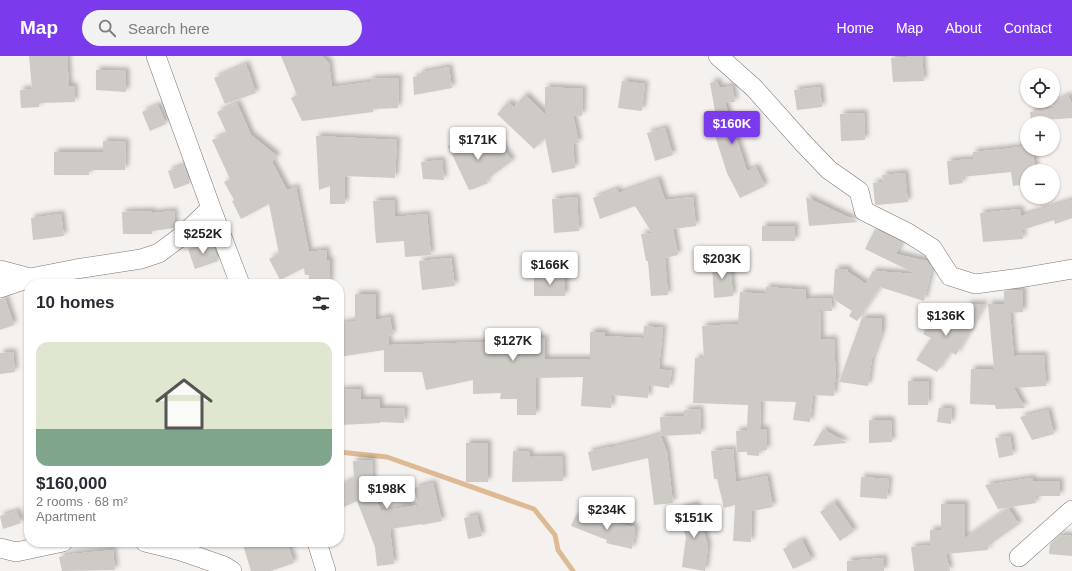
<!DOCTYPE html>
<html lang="en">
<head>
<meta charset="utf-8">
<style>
	body { margin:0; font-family:Helvetica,sans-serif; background:#f2f2f3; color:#2b2b33; height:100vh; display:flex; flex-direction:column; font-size:15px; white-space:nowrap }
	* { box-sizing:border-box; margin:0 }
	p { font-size:13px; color:#7c7c81 }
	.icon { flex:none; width:22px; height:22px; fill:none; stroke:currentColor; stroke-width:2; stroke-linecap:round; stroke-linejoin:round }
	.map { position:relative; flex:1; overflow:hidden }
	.side { position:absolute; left:24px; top:223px; width:320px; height:268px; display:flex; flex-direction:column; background:#fff; border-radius:16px; box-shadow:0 1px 3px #0004 }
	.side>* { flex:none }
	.tools { position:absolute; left:1020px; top:12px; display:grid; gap:8px }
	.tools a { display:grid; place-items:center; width:40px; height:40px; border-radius:50%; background:#fff; box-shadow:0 1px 3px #0004; font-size:20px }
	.price { position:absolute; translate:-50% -34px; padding:0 9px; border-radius:4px; background:#fff; color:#222; font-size:13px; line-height:26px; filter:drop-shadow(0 1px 2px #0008) }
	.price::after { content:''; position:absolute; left:50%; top:24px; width:12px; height:9px; margin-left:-6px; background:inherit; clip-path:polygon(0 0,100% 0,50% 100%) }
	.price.current { background:#7c3aed; color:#fff }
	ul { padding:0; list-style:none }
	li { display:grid; align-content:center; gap:8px; height:212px; padding:0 12px }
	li+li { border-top:1px solid #e1e1e2 }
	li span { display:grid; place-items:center; height:124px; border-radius:12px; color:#555 }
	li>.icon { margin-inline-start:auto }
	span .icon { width:72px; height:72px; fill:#fffc; stroke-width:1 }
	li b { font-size:17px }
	h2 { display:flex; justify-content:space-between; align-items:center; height:48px; padding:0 12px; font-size:17px }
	header { display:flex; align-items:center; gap:24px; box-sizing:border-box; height:56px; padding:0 20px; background:#7c3aed; color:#fff }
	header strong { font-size:19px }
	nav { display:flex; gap:22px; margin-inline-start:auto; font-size:14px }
	.search { width:280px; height:36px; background:#f2f2f3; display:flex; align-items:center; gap:10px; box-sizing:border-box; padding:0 14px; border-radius:22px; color:#7c7c81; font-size:15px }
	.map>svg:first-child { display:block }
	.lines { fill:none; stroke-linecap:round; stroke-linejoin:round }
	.stream { stroke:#ddba94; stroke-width:5 }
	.building { fill:#cecac6; filter:url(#shadow) }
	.minor-casing { stroke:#7b7874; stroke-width:20 }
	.minor { stroke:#fff; stroke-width:19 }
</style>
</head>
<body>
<header>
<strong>Map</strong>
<div class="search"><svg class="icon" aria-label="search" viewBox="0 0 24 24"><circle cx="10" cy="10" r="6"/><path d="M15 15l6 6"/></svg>Search here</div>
<nav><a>Home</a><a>Map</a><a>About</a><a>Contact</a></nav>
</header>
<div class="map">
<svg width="1072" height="515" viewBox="0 0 1072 515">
	<defs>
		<filter id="shadow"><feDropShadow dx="3.5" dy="-3.5" stdDeviation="2" flood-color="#0004"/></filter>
	</defs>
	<rect width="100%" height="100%" fill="#f5f1ee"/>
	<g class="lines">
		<path class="stream" d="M339,396L387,401L534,453L555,479L558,494L573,515"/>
	</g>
	<path class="building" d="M29,0H67L69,30H74L75,46L39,47V51L21,52L20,34L32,33Z
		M281,0H322L329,7L332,31L370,26V23L399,22L398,52L373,53V56L302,65L291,42L297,39Z
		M922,0L924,25L893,26L891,2Z
		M246,8L256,37L225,48L214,22Z
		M449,11L452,32L414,39L413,21H420L419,17Z
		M96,14L126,15V36L96,34Z
		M622,25L645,28L642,55L618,52Z
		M717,25L720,32L732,30L735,46L725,47L747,115L756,111L765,130L740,142L727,117L713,73L718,72L710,27Z
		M545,31L583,33L582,60L573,59L579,87L573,88L575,112L552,117L545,82L534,93L497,58L508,46L514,51L525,39L545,58Z
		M820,31L822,51L797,54L794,34Z
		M1068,39L1072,48V62L1031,65L1030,56L1055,52L1052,47Z
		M237,47L251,79L277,100L272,106L287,134L296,131L309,196L326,194L327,204H330V228H309V219H305L304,212L280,224L269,203L279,198L269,148L241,163L232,145L234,144L224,126L230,123L212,84L227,78L217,56Z
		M158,49L166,68L150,75L142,56Z
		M864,57L865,84L841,85L840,58Z
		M665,72L673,99L655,105L647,77Z
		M467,79L476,95L485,88L487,91L496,82L512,105L486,124L488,127L474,133L469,134L448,90Z
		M316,80L397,84L395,122L345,120V148H330V130L319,134Z
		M103,85L126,86L125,114H89V119H54V96H103Z
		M1027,90V93H1032L1036,115H1027V128L1013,130L1011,116L962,121L963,127L949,129L947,105L973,103V96L1004,93Z
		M442,104L444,124L423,123L421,106Z
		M184,109L190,127L174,133L168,115Z
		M905,117L908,146L877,149L875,148L873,127L883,126L882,119Z
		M658,123L665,144L693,141L696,170L673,173L678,199L665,202L668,239L651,240L648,205H646L641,178L652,177L635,150L600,163L593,142L617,133L619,137Z
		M577,141L579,175L554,177L552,143Z
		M806,141L858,166L809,170Z
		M394,144L395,161L427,158L431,199L405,201L404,185L376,187L373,145Z
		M1072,144V162L1055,168L1054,164L1022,174L1023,183L983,186L980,157L1020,153L1021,160Z
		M152,155V157L174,155L175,171L174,172L152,175V178H123L122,156Z
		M61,158L64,180L33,184L31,162Z
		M762,170H795V185H762Z
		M875,173L902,186L896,198L927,205L932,212L924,245L880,231L857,265L849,260L852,255L833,243L835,213H848V216L866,228L873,215L916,218L865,193Z
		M212,186L218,205L195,213L188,193Z
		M451,202L455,230L422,234L419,205Z
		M730,206L733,240L714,242L712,208Z
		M534,219H565V240H534Z
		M766,231L806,234V243L831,242L832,255H820L821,284L834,283L836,326H835L834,340L813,339L810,366L793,364L796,346L761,345L760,373H766L767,394L759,395V400L747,399V396H737L736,375L747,374L748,349L693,347L695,302L704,303L702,270L738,268L740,236L765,238Z
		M1014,234H1023V256L1010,257L1014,300L1044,299L1046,330L1014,332L1025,352L996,353L995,349L970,348L971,313H994L988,248H1004V235Z
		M355,238H376V264L390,261L393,279L388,280L389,289L522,285V280H537V282H545V303H590V276H605V280L643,282L644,270L663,272L659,313L672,315L669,332L649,329L648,342L612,339L611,352L581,350L583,321L536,322V359H517V343H500L501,337L473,338V324L426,334L422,316H384V294L339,301V268L355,265Z
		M5,242L14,269L0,274V243Z
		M967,248H985L956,299L950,296L937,316L916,304L931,282L923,278L936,255L967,272Z
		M862,262H882V276L872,303L868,330L839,326Z
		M13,296L15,316L0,318V297Z
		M908,325H929L928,349H908Z
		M360,333L361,343H380V352L405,353L404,367L380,366V367L340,369L339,334Z
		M939,352L952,353L951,368L937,366Z
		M700,353L701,378L661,380L660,361L684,360V354Z
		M1048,354L1054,378L1032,384L1020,361Z
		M869,364H891L892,386L869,387Z
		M823,373L847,387L813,390Z
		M660,378L667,396L673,447L654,449L648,402L592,415L588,396L609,391V392L649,382Z
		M1010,380L1013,399L999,402L995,382Z
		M466,387H488V426H466Z
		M733,393L736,426L767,420L773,451L752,455L751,486L733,485L735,449L724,452L717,423H714L711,395Z
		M513,395L530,396V401L562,400L563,425L512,426Z
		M372,404L373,436L381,455L418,449L414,432L433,427L442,465L422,469V468L390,473L394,508L377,510L375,491L357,445L339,453V430L354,423L353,405Z
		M861,421L889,423L887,443L860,441Z
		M1032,422L1033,425H1060V440H1035L1036,447L998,453L985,429Z
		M834,446L854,475L840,485L820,456Z
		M696,448L708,490L705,515L682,511L686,482L678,453Z
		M941,448H965V482L1008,452L1019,468L988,490V494L946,498L950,515H914L911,491L930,489V474H941Z
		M17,455L21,467L3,473L0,460Z
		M477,459L482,480L468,483L464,462Z
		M576,459L635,471V477L632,493L606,487L607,484L571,470Z
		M1060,479L1072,480V500L1049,498L1050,488Z
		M802,484L812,504L793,513L783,493Z
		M242,486H287L294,507L271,515H251Z
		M113,494L115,514L62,515L59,501L72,498Z
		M884,502V515H847V505Z"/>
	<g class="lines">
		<defs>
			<path id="minor" d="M156,0L211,152L240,228
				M718,0L754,32L804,88L829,114L859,135L864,155L908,177L932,192L950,220L975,228L1020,222L1072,213
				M0,214L30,222
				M0,232L30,222L76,213L141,203L159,197L183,179L211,152
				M145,486L181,495L224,510L232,515
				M317,486L326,515
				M0,492L16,496L63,486
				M1019,501L1072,454"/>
		</defs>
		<use href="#minor" class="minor-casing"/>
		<use href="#minor" class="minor"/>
	</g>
</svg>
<div class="tools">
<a><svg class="icon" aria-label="locate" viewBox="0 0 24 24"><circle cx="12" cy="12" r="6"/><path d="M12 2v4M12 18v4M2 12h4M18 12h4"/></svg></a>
<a>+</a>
<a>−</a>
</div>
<b class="price current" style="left:732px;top:89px">$160K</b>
<b class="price" style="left:478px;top:105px">$171K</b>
<b class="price" style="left:203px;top:199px">$252K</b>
<b class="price" style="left:722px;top:224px">$203K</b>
<b class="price" style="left:550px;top:230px">$166K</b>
<b class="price" style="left:946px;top:281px">$136K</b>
<b class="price" style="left:513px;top:306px">$127K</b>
<b class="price" style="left:387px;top:454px">$198K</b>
<b class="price" style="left:607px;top:475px">$234K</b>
<b class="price" style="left:694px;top:483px">$151K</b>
<section class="side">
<h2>10 homes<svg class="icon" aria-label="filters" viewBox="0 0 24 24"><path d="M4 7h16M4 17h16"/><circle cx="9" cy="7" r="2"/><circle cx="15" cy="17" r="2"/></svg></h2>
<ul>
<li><span style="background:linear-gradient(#dfe7d0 70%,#7fa58c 0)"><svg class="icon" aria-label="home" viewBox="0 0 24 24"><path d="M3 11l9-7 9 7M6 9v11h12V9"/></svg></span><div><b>$160,000</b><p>2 rooms · 68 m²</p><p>Apartment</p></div></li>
</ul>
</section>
</div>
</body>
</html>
